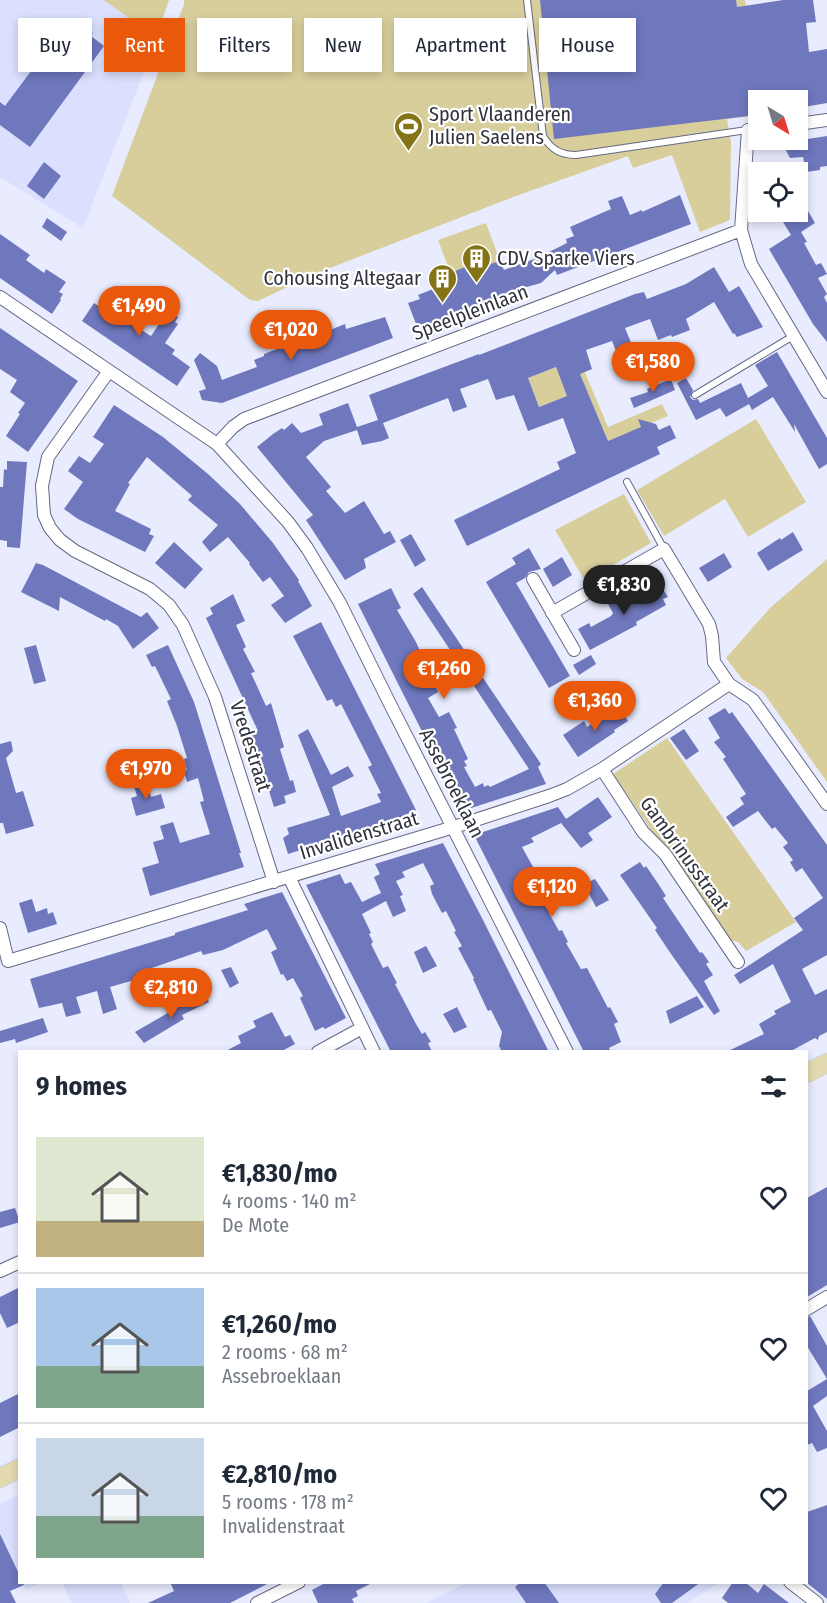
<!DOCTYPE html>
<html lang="en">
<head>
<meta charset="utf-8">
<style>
	body { margin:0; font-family:"Fira Sans Condensed",sans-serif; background:#f2f2f3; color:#1f2937; height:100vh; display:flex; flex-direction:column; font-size:22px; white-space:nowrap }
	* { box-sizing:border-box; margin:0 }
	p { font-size:20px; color:#747a83 }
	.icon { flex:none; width:33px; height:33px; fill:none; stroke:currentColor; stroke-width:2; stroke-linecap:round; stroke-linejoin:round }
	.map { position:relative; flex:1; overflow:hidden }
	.drawer { position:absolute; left:18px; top:1050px; width:790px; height:534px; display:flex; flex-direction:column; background:#fff; border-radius:0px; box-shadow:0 3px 9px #0003 }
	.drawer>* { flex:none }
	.guide { position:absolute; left:18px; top:18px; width:792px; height:54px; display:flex; gap:12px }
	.needle { width:39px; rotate:142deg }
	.tools { position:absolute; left:748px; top:90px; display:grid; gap:12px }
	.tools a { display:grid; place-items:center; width:60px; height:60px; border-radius:0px; background:#fff; box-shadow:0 3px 9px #0003; font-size:30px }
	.price { position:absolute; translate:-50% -51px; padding:0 14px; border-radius:21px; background:#ea580c; color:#fff; font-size:20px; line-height:39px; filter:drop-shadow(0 2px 3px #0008) }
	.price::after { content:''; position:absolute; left:50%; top:36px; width:18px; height:14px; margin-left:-9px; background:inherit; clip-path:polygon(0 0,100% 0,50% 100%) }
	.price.active { background:#222; color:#fff }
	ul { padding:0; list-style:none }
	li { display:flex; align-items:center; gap:18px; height:150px; padding:0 18px }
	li+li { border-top:2px solid #e0e1e3 }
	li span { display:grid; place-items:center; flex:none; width:168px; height:120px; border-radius:0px; color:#555 }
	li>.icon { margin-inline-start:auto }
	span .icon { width:72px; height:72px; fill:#fffc; stroke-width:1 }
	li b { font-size:26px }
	h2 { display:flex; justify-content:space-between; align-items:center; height:72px; padding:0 18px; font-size:26px }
	.chip { padding:0 21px; border-radius:0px; background:#fff; box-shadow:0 3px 9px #0003; font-size:21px; line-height:54px }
	.chip.active { background:#ea580c; color:#fff }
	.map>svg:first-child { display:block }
	.built { fill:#dae0fd }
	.green { fill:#d8ce9c }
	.building { fill:#6f77bd; fill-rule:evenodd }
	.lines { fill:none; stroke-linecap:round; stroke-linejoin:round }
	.lane-casing { stroke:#656983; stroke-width:8 }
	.street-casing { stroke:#656983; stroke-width:14 }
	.primary-casing { stroke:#d1d2d4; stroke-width:20 }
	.lane { stroke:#fff; stroke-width:6 }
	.street { stroke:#fff; stroke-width:12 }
	.primary { stroke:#e3dab0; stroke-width:18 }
	.labels { text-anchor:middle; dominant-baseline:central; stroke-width:4.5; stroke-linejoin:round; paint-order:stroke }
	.poi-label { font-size:20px; fill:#30323d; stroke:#fff; text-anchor:start }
	.street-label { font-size:20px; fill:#30323d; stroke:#fff }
</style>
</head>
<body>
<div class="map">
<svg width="827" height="1603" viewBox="0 0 827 1603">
	<rect width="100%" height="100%" fill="#e9ecfe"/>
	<path class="built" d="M0,0H169L149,59L83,228L0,177Z
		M19,1494L20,1582L39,1583L26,1589L23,1585L11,1591L16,1603H0V1504Z
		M62,1583H121L130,1603H72Z
		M467,1583H718L687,1603H426Z"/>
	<path class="green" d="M104,0H169L149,59C149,27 128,18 104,0Z
		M184,0H745L749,35H755L764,100H759V115L727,119L731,142L730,220L700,232L672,155L633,168L628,156L516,196L317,273L258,301L250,300L112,196L184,4Z
		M486,223L500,261L473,269V272L468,273L465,267L445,275L444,272L449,269L438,240Z
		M575,349L608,427L662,404L668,416L608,441L570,351Z
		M556,367L567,396L539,407L528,378Z
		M756,419L806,502L748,537L725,499L664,536L637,490Z
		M624,494L651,543L585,581L555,530Z
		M827,559V782L763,692L742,679L726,658L770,608Z
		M667,738L796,922L746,951L738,942L730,940L665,844L654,834L613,774Z"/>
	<path class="building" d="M540,0H736L737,7L783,0H813L816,22L806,23L809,52L827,49V103L798,108V100H748L749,116L554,139Z
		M69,20L75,24L76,21L93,33L91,36L104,46L30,147L0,125V102L5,106Z
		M827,136V166L820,167V170L806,172L803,157L790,158L782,143Z
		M44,162L61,176L44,199L27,186Z
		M680,195L691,224L557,275L555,270L541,283L512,291L418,329L408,303L420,299L418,295L443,285L440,277L465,267L467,271L500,261L504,270L537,258L567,243L566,239L574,236L570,227L611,209L608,201L622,196L630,215L642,210V212Z
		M808,211L815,223L801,232L807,242L804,243L816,265L821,263L827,274L818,278L827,294L824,297L827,303V342L813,324L769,249L791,235L777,212H798V217Z
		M47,218L67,232L61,241L42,227Z
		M0,234L30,255L26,260L44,273L46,269L66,282L59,292L63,294L60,299L61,300L52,314L0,278Z
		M714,267L729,292L739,286L763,327L737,337L734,333L733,334L714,302L686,319L690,330L672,337L671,335L658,340L650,319L625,328L634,350L618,356L612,341L586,350L592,369L580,374L608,441L641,427L638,419L656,424L659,430L670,425L676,438L657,447L660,454L467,546L454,520L560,469L557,462L576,453L563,418L528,431L514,395L496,400L488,379L460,389L467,407L453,412L448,398L383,423L389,438L382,441L362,445L357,430L324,441L306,457L331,487L326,491L345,513L364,501L384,534L390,531L396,542L364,559L366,568L345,580L306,520L313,515L257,447L273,434L282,428L284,430L292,423L301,433L323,425L319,414L348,403L357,427L378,420L369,395L479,354V355L635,294L644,292L647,299L686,284ZM556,367L567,396L539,407L528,378Z
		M123,291H125L137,298L124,319L151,336L168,311L178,317L175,322L178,324L165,343L175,350L172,354L190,367L177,386L82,321L94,303L108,312Z
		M385,317L393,338L222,403L202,400L199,391L206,389L194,360L200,353L217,366L222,380L257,367L254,360L264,356V354L285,346L287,350L327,335L331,332L330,330L345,324L346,329Z
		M0,328L78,381L28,452L6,436L20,414L18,413L25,403L10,392L17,380L0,369Z
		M777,352L827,438V464L819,469L794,424L795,432L773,397L752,410L749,404L726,417L720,408L696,420L677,383L686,378L693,390L690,397L693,400L698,399L700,403L741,383L748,398L768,386L755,365Z
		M671,379L675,390L634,408L630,398L648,392L647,389Z
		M114,405L163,437L208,474L240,504L273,543L299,580L298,581L312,606L285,623L271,605L284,596L270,577L263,582L249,564L250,563L228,537L210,552L202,542L218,525L188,500L192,496L190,494L147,457L128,483L130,484L115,511L151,529L149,534L154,536L145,552L78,519L64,509L83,482L68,471L79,456L90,463L104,444L93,437Z
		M7,461L27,462L20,548L7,547V541L0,540V487H3L4,469L7,470Z
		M793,532L803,550L768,571L757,553L780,538L781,540Z
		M411,534L426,560L415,567L400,540Z
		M174,542L203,569L185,589L155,563Z
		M529,548L541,569L529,572L525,578L516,583L570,676L549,688L486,582L516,564L512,558Z
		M724,553L732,567L708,582L699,568Z
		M562,557L572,575L553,587L543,569Z
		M36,563L43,565L141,617L147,612L159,628L133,649L118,626L106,619L105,621L60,597L59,611L21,592Z
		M659,583L668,597L663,599L666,605L636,622L637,625L590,650L578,629L589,623L591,627L611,616L613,613L608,604L618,599L620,601L630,595L632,599Z
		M422,587L541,764L538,767L546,784L462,811L358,604L391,588L401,608L397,610L416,642L420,651L418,652L438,692L428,698L439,717L449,712L457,728L454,729L468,759L464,761L467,766L464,767L475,787L483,783L484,787L488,785L490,787L529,769L413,594Z
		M233,594L245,621L236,625L246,647L243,649L255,672L251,673L266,706L271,703L284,747L280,749L290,781L293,780L296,792L284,796L286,803L274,807L251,733L258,731L206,618L213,614L210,608Z
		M321,622L416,810L391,822L288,854L283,838L289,834L287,828L330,815L298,735L308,729L331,775L348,766L354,776L332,787L341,816L381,802L377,794L381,793L368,767L372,765L341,704L336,707L332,699L327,701L293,636Z
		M36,645L46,681L34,684L24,648Z
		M168,645L194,702L241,853H239L244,867L150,896L142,868L159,863L153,842L164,839L160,826L173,822L180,843L210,834L200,802L204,801L198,778L187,782L184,771L187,770L184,759L187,758L177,726L167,701L171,699L155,666L152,667L146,655Z
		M591,655L596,664L579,675L573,665Z
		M618,706L628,721L614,730L615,732L578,757L563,735L584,721L587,727Z
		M725,708L729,714L732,712L827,845V955L802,969L815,995L827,989V1032L819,1036L818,1040L815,1038L789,1052H726L764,1034L759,1024L776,1014L774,1011L791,1002L773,964L740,984L734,975L803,930L794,918L823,898L802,868L796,872L790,862L793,860L783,847L788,843L775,827L772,829L758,811L733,827L726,817L744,804L740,798L746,794L723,759L726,757L714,742L720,738L708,718Z
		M684,729L699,751L686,760L670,738Z
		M11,741L13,751L6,758L16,793L23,791L34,826L6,834L3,823H0V744Z
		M146,779L151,797L161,794L165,808L136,816L131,798L137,796L133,783Z
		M598,797L612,817L588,833L593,840L581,848L561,823L531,838L534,842L522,847L557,910L549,913L559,931L562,930L568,942L566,943L581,969L587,968L608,1008L610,1007L618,1022L614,1024L621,1042L609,1048L611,1052H584L474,835L558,807L566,819Z
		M443,843L482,918L549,1052H502L499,1046L502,1032L491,1010L488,1011L485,1005L473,979L474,978L458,948L462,946L454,932L456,931L446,911L442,913L432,894L430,886L434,884L423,863L402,872L405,877L396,881L403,895L400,896L406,911L393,917L386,901L362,914L371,933L369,934L373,942L371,944L383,968L388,966L397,983L395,984L416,1024L422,1034L425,1032L431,1042L428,1043L432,1052H391L306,885L340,874L345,884L351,882L362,902L381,893L374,877L380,874L375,864Z
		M640,862L644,868L646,866L657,882L666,896L663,898L700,953L702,952L709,962L706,964L713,975L704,981L720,1011L714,1015L669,951L655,930L657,928L620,875Z
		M595,879L609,900L596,907L584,884Z
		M282,892L346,1018L325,1029L323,1027L315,1031L300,998L303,996L293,978L287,981L283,974L281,975L271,952L277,949L267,929L223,950L203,955L201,951L143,971L152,1000L139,1004L131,981L110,987L117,1009L103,1014L97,991L76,997L81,1013L66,1017L62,1003L39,1008L30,979L175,935V933L248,910L244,904Z
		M32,899L36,912L47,908L48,914L53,912L57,924L28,933L19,903Z
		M426,946L437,966L423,973L414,952Z
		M231,967L239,983L230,988L221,970Z
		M204,992L209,1002L182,1015L184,1019L144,1043L135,1032Z
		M697,996L704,1007L670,1024L666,1011Z
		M457,1007L467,1027L454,1033L443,1014Z
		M272,1012L285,1037L290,1035L295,1044L280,1052H224L241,1043L238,1036L256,1027L253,1021Z
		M43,1018L48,1032L16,1043L15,1039L0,1043V1031Z
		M827,1187V1285L807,1297V1198Z
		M15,1208L20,1222L0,1228V1212Z
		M20,1287V1322L7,1328L0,1313V1297Z
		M810,1316L827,1346V1379L807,1346V1317Z
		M827,1379V1396L813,1406L827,1431V1448L817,1452L812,1443L807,1445V1391Z
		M20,1393V1427L0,1437V1403Z
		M827,1505V1599L807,1583V1512Z
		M0,1534L20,1576V1582H22L24,1585L10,1591L16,1603H0Z
		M170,1582H271L230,1603H148L174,1591Z
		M327,1582H374L356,1591L358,1596L352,1599L354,1603H318L312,1590Z
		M521,1582H544L559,1603H526L515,1587Z
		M664,1582H701L672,1603H661L655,1594Z
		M733,1582H745L758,1593L764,1584L789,1603H728L722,1598Z"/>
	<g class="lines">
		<defs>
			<path id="lane" d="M527,0L543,136C551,149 560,155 576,155L747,130
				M695,395L793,336
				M627,482L664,549"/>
			<path id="street" d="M798,124L827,120
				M759,129L748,130L741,230L751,264L827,392
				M0,297L217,444L288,522L307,548L340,603L388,700L567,1052
				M109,371L48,457L42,486L44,515L50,528L60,540L75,551L150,589L169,605L183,625L215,697L274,882
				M217,444L233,427L244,419L741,230
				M533,579L574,650
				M552,613L664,549L709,624L712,636L714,662L729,684L753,700L827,804
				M602,769L643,832L665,854L738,962
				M289,877L374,1052
				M0,928L8,961L454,827L549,796L567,789L602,769L729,684
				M318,1052L362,1028
				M0,1271L20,1262
				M807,1309L827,1297
				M790,1582L817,1603
				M257,1603L299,1582"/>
			<path id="primary" d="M807,1073L827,1063
				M0,1478L20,1468"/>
		</defs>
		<use href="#lane" class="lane-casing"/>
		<use href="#street" class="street-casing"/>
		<use href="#primary" class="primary-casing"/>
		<use href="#lane" class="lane"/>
		<use href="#street" class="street"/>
		<use href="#primary" class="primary"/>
	</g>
	<defs>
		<symbol id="stadium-pin" viewBox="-11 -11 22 30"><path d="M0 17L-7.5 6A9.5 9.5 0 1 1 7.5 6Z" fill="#857416" stroke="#fff"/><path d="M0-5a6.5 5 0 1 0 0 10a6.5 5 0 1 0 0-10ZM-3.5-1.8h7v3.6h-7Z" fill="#fff"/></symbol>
		<symbol id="building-pin" viewBox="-11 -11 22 30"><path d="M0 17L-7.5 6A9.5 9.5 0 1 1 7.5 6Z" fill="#857416" stroke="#fff"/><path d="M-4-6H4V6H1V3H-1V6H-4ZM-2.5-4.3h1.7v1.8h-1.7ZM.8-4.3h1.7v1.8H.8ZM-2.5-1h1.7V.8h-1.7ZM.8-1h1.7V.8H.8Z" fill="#fff"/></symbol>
	</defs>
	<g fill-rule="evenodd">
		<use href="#stadium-pin" x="392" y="110" width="33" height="45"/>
		<use href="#building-pin" x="460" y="242" width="33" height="45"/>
		<use href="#building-pin" x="426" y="262" width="33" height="45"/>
	</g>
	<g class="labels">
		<g class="poi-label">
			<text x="429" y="114">Sport Vlaanderen<tspan x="429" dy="23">Julien Saelens</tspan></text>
			<text x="497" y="258">CDV Sparke Viers</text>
			<text x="421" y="278" text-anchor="end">Cohousing Altegaar</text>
		</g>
		<g class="street-label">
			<text transform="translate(470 312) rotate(-21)">Speelpleinlaan</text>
			<text transform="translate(251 746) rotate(72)">Vredestraat</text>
			<text transform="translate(452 783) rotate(63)">Assebroeklaan</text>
			<text transform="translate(359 835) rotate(-17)">Invalidenstraat</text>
			<text transform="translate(685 854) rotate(54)">Gambrinusstraat</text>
		</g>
	</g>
</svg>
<div class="tools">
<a><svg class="needle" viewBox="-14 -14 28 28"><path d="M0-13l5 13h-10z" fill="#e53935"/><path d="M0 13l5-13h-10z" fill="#747a83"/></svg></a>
<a><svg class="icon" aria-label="locate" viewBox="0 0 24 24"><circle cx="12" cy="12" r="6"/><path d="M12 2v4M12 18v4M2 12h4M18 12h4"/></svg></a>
</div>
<b class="price" style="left:139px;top:337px">€1,490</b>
<b class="price" style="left:291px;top:361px">€1,020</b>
<b class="price" style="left:653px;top:393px">€1,580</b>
<b class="price active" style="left:624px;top:616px">€1,830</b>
<b class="price" style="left:444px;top:700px">€1,260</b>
<b class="price" style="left:595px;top:732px">€1,360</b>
<b class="price" style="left:146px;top:800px">€1,970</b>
<b class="price" style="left:552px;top:918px">€1,120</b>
<b class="price" style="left:171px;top:1019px">€2,810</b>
<div class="guide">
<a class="chip">Buy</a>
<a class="chip active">Rent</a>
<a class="chip">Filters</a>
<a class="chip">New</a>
<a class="chip">Apartment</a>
<a class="chip">House</a>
</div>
<section class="drawer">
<h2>9 homes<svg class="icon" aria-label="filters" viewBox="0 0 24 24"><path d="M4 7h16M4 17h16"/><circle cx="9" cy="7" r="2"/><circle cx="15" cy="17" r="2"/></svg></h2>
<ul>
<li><span style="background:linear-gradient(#dfe7d0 70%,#c2b280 0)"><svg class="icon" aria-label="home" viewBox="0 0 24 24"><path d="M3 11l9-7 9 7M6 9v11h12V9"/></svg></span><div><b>€1,830/mo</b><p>4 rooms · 140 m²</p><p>De Mote</p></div><svg class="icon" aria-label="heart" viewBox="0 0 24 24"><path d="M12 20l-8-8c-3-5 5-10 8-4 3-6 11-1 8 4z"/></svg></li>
<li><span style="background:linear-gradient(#a9c7e8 65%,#7fa58c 0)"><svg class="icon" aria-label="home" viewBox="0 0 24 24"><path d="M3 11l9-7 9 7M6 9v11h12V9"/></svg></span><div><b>€1,260/mo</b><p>2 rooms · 68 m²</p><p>Assebroeklaan</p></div><svg class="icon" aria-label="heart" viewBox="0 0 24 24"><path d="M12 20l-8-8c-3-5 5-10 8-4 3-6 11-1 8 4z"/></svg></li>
<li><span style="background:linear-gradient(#c9d6e8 65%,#7fa58c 0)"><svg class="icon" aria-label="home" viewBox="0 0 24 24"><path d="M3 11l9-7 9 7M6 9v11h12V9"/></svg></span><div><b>€2,810/mo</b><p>5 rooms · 178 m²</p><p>Invalidenstraat</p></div><svg class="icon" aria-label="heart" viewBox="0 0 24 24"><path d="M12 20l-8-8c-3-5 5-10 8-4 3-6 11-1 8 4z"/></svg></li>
</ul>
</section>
</div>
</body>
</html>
